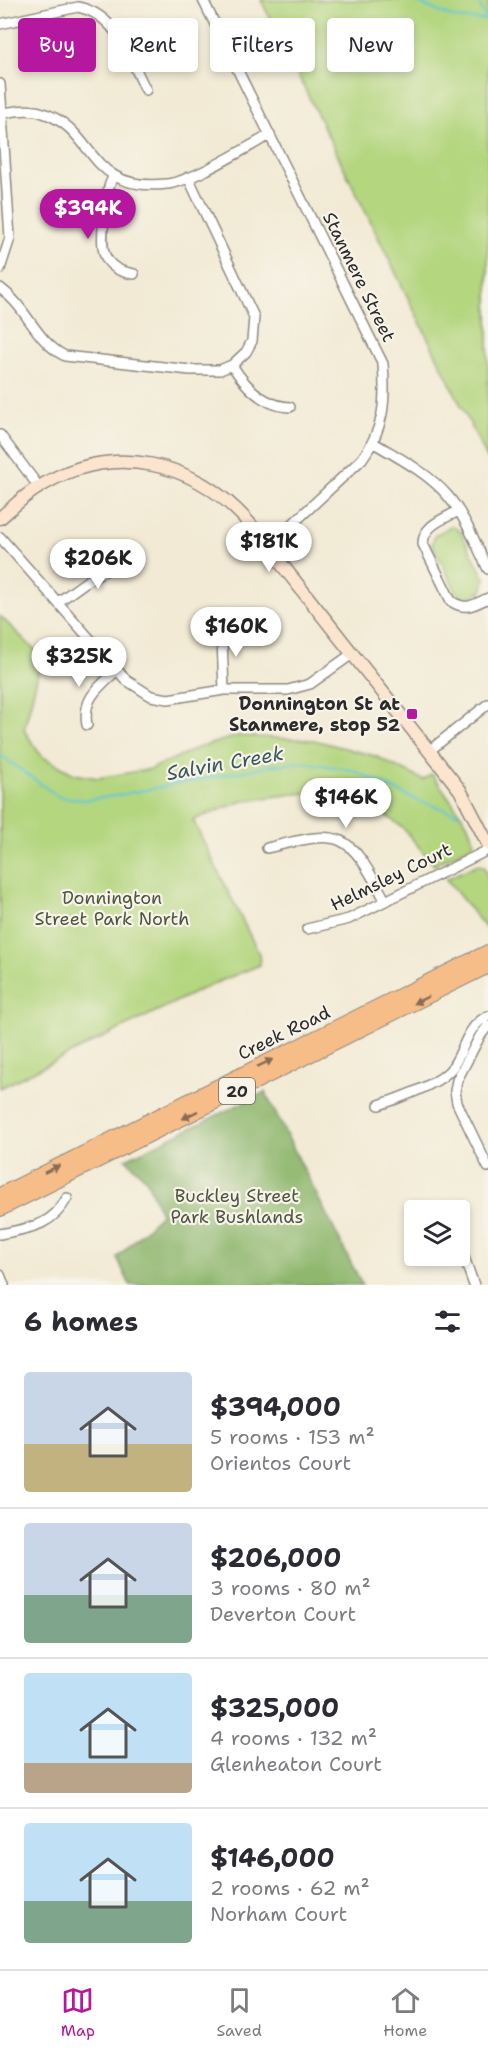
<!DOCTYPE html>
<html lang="en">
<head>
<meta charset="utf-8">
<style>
	body { margin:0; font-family:"Shantell Sans",sans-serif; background:#f7f7f7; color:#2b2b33; height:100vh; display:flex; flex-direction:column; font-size:22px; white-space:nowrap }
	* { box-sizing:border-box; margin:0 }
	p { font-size:20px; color:#7c7c81 }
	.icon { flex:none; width:33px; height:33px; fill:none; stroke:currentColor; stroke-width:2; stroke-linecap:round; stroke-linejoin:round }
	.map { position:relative; height:1285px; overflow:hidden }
	.panel { display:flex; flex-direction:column; background:#fff; flex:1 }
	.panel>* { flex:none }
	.banner { position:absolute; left:18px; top:18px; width:453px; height:54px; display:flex; gap:12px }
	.buttons { position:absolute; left:404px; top:1200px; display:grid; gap:12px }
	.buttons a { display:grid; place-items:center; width:66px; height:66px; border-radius:6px; background:#fff; box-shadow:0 3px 9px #0003; font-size:30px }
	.price { position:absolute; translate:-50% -51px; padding:0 14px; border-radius:21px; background:#fff; color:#222; font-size:20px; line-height:39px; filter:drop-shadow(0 2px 3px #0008) }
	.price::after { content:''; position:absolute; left:50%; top:36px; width:18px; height:14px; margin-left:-9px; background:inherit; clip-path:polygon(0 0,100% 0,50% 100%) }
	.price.selected { background:#b5179e; color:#fff }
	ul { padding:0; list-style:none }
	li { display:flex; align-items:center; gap:18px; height:150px; padding:0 24px }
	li+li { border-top:2px solid #e1e1e2 }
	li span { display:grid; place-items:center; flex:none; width:168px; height:120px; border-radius:6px; color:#555 }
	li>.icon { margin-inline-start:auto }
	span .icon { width:72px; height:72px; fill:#fffc; stroke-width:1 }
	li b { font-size:26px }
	h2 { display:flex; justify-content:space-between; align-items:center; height:72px; padding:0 24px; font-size:26px }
	.pill { padding:0 21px; border-radius:6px; background:#fff; box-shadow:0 3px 9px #0003; font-size:21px; line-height:54px }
	.pill.selected { background:#b5179e; color:#fff }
	.tabs { display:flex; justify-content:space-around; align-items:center; height:84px; border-top:2px solid #e1e1e2; background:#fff; font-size:16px; color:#7c7c81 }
	.tabs a { display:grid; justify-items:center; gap:3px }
	.tabs .selected { color:#b5179e }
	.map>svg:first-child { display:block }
	.green { fill:#b4d67f; stroke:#708055; stroke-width:1.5 }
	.forest { fill:#8fb76e; stroke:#5d714c; stroke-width:1.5 }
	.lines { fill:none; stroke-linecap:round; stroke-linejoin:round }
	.stream { stroke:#5bc5d5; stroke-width:2 }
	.street-casing { stroke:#8e8a80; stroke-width:12 }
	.secondary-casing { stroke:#8e8a80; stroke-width:15 }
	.primary-casing { stroke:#8e8a80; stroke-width:16 }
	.street { stroke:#fff; stroke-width:9 }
	.secondary { stroke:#fce5cf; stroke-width:12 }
	.primary { stroke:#f7bd88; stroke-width:14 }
	.oneway { fill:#876d55 }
	.poi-dot { fill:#b5179e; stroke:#f7f3e8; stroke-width:2 }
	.labels { text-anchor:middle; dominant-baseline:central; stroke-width:4.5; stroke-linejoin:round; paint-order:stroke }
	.shield { fill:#f7f3e8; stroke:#686764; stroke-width:1.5 }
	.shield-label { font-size:16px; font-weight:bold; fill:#2b2b2b }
	.street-label { font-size:18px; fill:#2b2b2b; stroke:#f7f3e8 }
	.poi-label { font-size:18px; font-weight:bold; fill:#2b2b2b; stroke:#f7f3e8; text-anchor:end }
	.park-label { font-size:18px; fill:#4d5640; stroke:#f7f3e8 }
	.water-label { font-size:20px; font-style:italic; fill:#39595e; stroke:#f7f3e8 }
</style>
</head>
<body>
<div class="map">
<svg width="488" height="1285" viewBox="0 0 488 1285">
	<rect width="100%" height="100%" fill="#f7f3e8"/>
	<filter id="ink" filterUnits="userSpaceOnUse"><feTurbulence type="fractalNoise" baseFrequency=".0167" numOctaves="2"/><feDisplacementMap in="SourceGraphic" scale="12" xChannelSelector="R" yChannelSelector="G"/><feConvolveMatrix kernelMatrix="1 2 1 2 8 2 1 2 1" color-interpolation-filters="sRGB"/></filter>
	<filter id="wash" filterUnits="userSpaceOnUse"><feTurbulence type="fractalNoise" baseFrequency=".008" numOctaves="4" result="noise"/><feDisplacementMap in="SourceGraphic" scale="24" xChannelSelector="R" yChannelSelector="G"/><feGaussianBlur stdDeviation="1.35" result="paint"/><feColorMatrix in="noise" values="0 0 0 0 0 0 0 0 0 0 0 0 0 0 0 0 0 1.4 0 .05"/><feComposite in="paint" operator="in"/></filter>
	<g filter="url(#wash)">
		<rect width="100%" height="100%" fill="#f2ead4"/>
		<path class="green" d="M261,0H488V460Z
			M452,526L460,531L485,579L482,591L466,598L458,595L432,544L435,535Z
			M0,616L42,657L24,730L41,756L74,774L98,778L151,769L200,747L238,736L314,740L375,756L423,780L432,774L467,823L474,841L472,846L434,865L403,828L353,791L293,794L243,801L193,820L259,954L260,965L208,986L0,1088Z
			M476,865L484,866L488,878V931L446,879Z"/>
		<path class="forest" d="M265,1092L362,1285H130L117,1258L161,1214L146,1179L126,1159Z"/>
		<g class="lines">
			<path class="stream" d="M410,0L455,18L488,20
				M477,0L487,20
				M0,755L59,797L85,800L114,796L275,765L304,762L352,770L419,801L459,814"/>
		</g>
	</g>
	<g filter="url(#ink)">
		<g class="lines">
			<defs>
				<path id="street" d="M203,0L383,364C386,401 384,429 362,459L268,547
					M0,24L78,7C118,15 129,58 146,90
					M0,84L10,238L0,269
					M3,113C17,111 30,108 43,113C97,130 86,193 167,184C194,181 245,148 270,135
					M113,177C106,190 106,203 104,218C101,246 99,269 134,274
					M0,288C27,307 35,341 65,356L190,370H220L232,365L246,352L252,341L254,317L188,177
					M232,365C245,386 264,406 290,407
					M0,435L39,487
					M374,443C399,458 428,473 447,495C465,515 476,545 488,569
					M458,511C444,519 423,525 423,544L451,601C465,611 474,605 488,598
					M0,537L126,680L151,696L168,699L224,690H288L310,684L352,654
					M58,602C83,585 104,563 136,565
					M219,634L222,640L224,690
					M87,725C82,698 99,687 117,670
					M429,751L488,704
					M267,848C343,829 347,830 385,900
					M307,929L349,919L488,850
					M488,1026L480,1036L457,1080L455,1091L457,1103L488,1167
					M379,1105C397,1099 439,1084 451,1069C465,1051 465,1027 488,1016
					M0,1234C30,1228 52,1226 67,1198
					M461,1249L474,1285
					M0,1275L4,1285"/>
				<path id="secondary" d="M0,518C13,507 25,495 39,487C112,441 195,461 249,523L460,790L488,844"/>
				<path id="primary" d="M0,1195L488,952
					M0,1209L488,966"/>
			</defs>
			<use href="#street" class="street-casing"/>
			<use href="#secondary" class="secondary-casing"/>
			<use href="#primary" class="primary-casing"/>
			<use href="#street" class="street"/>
			<use href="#secondary" class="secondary"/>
			<use href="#primary" class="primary"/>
		</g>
		<defs><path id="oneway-solid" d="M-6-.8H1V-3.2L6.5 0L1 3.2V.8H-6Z" transform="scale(1.5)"/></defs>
		<g class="oneway">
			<use href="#oneway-solid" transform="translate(421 1000) rotate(154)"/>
			<use href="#oneway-solid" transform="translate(265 1063) rotate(-26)"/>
			<use href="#oneway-solid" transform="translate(190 1115) rotate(153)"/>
			<use href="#oneway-solid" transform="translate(52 1169) rotate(-26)"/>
		</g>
	</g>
	<rect class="poi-dot" x="406" y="708" width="12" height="12" rx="3"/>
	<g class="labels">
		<rect class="shield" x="219" y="1078" width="36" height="26" rx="4.5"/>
		<g class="shield-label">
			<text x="237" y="1091">20</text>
		</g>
		<g class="street-label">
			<text transform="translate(359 277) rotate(64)">Stanmere Street</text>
			<text transform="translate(391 877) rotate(-26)">Helmsley Court</text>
			<text transform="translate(284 1033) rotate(-26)">Creek Road</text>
		</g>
		<g class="poi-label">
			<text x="400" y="704">Donnington St at<tspan x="400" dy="21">Stanmere, stop 52</tspan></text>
		</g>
		<g class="park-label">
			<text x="112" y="898">Donnington<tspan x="112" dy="21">Street Park North</tspan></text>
			<text x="237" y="1196">Buckley Street<tspan x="237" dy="21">Park Bushlands</tspan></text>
		</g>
		<g class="water-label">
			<text transform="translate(225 763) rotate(-10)">Salvin Creek</text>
		</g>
	</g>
</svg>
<div class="buttons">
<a><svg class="icon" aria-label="layers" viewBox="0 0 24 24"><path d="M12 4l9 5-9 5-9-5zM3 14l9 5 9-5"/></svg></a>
</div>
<b class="price selected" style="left:88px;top:240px">$394K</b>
<b class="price" style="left:269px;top:573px">$181K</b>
<b class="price" style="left:98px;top:590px">$206K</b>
<b class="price" style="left:236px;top:658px">$160K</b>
<b class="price" style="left:79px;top:688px">$325K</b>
<b class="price" style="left:346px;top:829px">$146K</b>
<div class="banner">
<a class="pill selected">Buy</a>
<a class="pill">Rent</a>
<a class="pill">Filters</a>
<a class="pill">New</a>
</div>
</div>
<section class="panel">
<h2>6 homes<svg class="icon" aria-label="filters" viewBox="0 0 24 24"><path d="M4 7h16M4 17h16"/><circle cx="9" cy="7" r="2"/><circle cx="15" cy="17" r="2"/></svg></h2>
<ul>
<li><span style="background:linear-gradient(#c9d6e8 60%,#c2b280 0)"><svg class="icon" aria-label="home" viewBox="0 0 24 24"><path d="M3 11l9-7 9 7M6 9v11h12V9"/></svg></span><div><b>$394,000</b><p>5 rooms · 153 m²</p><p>Orientos Court</p></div></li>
<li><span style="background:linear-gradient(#c9d6e8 60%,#7fa58c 0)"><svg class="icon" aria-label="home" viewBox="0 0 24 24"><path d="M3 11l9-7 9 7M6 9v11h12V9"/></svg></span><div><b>$206,000</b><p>3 rooms · 80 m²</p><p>Deverton Court</p></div></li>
<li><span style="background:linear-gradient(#bfe0f5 75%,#b9a48a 0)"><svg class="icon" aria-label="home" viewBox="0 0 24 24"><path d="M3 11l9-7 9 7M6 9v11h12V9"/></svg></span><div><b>$325,000</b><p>4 rooms · 132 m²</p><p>Glenheaton Court</p></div></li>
<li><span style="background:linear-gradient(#bfe0f5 65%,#7fa58c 0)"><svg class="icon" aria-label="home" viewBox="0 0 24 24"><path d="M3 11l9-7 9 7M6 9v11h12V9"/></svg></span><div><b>$146,000</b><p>2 rooms · 62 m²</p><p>Norham Court</p></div></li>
</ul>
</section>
<nav class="tabs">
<a class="selected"><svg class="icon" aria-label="map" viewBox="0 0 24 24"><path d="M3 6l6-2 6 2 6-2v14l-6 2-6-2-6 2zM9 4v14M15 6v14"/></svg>Map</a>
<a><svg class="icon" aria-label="saved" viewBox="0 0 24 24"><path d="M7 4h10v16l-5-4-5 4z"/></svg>Saved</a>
<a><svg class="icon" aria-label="home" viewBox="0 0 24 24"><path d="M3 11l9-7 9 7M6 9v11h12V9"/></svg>Home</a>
</nav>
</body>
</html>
